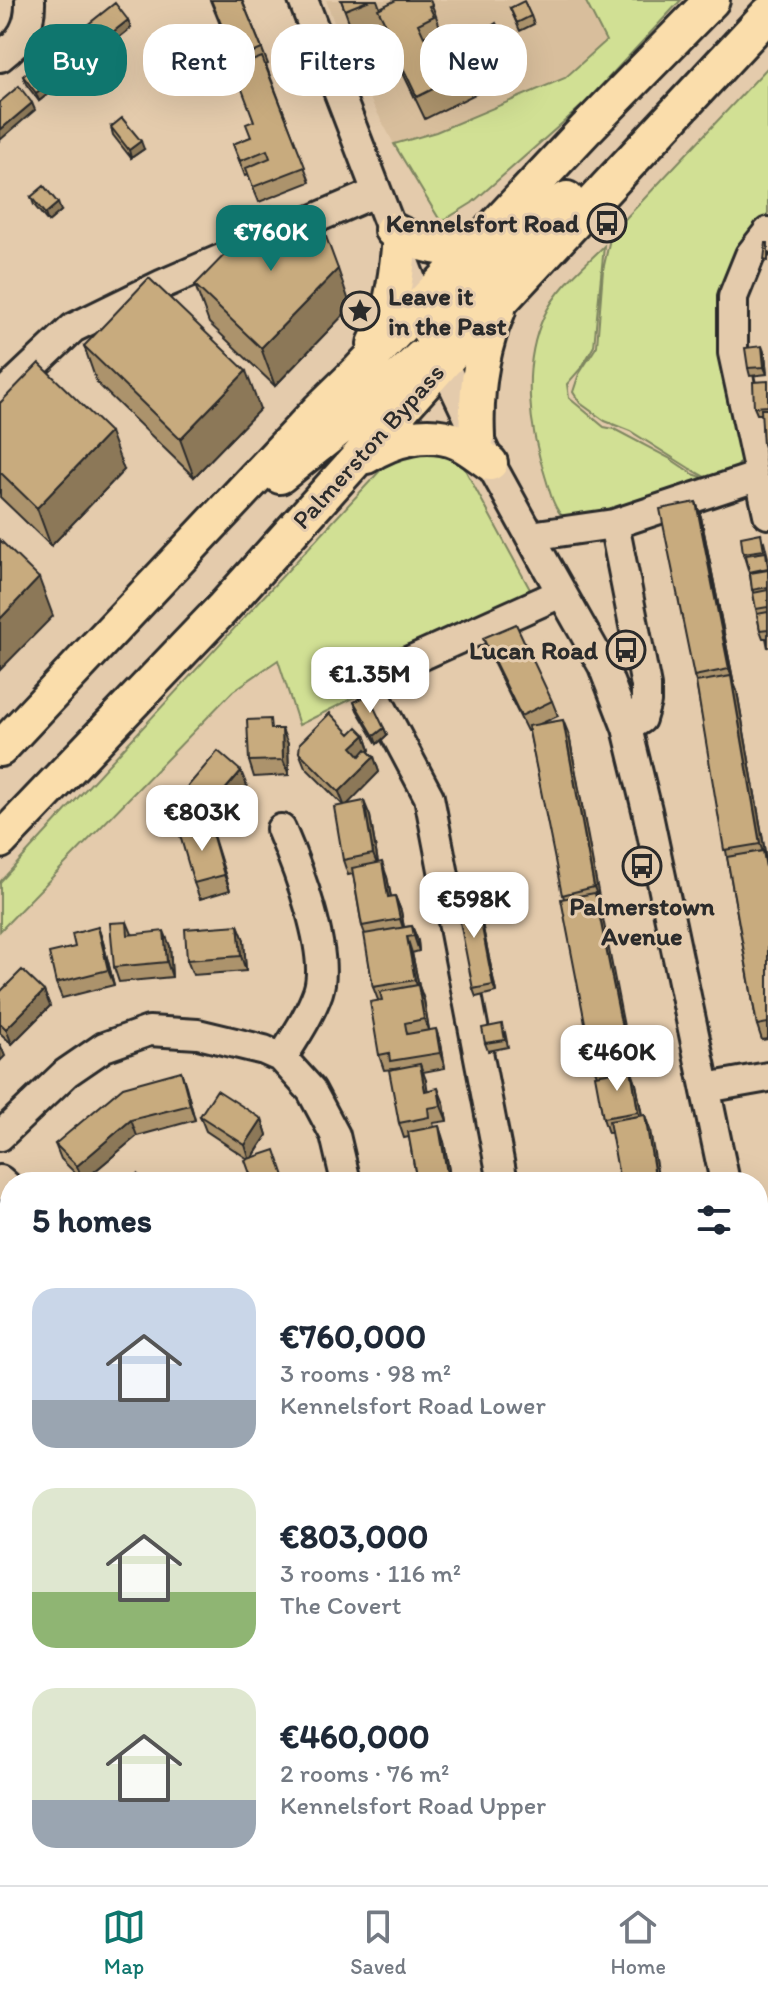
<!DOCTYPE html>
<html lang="en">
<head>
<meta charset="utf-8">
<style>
	body { margin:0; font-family:Itim,sans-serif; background:#f2f2f3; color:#1f2937; height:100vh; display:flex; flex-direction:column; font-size:30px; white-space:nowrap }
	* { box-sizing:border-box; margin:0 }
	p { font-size:26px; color:#747a83 }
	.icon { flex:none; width:44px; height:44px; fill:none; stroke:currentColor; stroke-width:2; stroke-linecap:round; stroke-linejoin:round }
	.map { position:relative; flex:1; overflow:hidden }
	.sheet { position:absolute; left:0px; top:1172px; width:768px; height:714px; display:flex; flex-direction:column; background:#fff; border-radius:32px 32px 0 0; box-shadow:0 8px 32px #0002 }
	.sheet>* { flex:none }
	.banner { position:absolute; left:24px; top:24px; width:720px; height:72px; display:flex; gap:16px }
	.price { position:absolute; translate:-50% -68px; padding:0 18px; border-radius:16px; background:#fff; color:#222; font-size:26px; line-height:52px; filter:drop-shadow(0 2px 4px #0008) }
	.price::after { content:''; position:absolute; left:50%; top:48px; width:24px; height:18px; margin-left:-12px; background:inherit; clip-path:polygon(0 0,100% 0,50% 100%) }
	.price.active { background:#0f766e; color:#fff }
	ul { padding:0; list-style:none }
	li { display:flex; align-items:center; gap:24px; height:200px; padding:0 32px }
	li span { display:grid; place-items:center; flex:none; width:224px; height:160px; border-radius:24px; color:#555 }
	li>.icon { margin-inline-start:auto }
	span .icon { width:96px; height:96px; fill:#fffc; stroke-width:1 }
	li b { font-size:34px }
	h2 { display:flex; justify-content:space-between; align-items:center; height:96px; padding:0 32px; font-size:34px }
	.chip { padding:0 28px; border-radius:32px; background:#fff; box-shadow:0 8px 32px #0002; font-size:28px; line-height:72px }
	.chip.active { background:#0f766e; color:#fff }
	.dock { display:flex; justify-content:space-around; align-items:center; height:112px; border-top:2px solid #e0e1e3; background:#fff; font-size:22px; color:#747a83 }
	.dock a { display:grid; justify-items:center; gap:4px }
	.dock .active { color:#0f766e }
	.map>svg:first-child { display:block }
	.built { fill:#d8be9c }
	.green { fill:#d1e094; stroke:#7e8660; stroke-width:2 }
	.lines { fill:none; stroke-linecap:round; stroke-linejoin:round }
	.minor-casing { stroke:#2b2b2b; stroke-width:34 }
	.major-casing { stroke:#2b2b2b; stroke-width:40 }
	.minor { stroke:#e4cbac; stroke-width:28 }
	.major { stroke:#faddab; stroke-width:34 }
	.wall { fill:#ac936c; stroke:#2b2b2b; stroke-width:2 }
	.shaded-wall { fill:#8c7858; stroke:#2b2b2b; stroke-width:2 }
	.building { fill:#c8ab7e; stroke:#2b2b2b; stroke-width:2 }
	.labels { text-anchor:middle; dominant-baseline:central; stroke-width:6; stroke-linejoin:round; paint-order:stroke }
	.poi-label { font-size:26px; font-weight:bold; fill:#2b2b2b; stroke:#e4cbac; text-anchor:end }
	.street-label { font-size:26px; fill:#2b2b2b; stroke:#e4cbac }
</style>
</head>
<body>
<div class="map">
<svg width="768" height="1885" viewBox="0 0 768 1885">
	<rect width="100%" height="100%" fill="#e4cbac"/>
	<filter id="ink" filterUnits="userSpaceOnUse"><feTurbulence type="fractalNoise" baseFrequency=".0125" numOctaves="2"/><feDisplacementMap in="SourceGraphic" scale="16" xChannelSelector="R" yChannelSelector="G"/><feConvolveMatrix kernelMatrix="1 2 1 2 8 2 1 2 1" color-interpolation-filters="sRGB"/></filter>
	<g filter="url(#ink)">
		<path class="built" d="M326,0H585L606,41L566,78L436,132L394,144L370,99L357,87Z"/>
		<path class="green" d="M585,0H681L585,103L472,203L441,222L394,144L436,132L565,78L606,41Z
			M768,67V213L746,244L744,444L741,460L734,473L707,478L689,468L630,431L605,421L580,403L573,392L579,374L597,346L603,270L611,234Z
			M604,246L594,346L582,367L567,384L569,398L604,427L614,429L669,458L693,474L710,480L616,511L563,517C553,507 550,492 546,479C529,428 521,366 544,316C557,288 583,267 604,246Z
			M419,443L454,449L539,606L299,725L278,660L233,691L0,931V882L388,462Z
			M150,1876H465L467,1885H142Z"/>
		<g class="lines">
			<defs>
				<path id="minor" d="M303,0L443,363L490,463L546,565L603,666L627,728L647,810L725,1182
					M0,57C21,41 31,27 30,0
					M768,232L750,255L733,297V353L768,514
					M0,397L73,328L163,284L377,192
					M614,524L759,476
					M530,536L614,524L646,686V702L641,719L627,728
					M281,829C297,866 331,953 318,992C310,1015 295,1037 282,1058
					M706,1088L768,1077
					M0,1136L66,1073L104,1047L149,1031L198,1034L264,1050L282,1058L311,1090L335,1135L346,1182
					M0,1180L10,1189
					M503,1182L429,797L367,680L561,593
					M758,1339L768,1387
					M4,1505L10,1503
					M758,1722L768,1720
					M0,1873L9,1885
					M490,1876L493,1885
					M638,1876L640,1885"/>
				<path id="major" d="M392,230C422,246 446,253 480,244
					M430,332L567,199
					M375,344C391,313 396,282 399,248
					M477,437C475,394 481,349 498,310
					M366,456C393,439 427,429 458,442C469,447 480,456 490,463
					M280,476L383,393L420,358
					M0,749L320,409L360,370L585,130L712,0
					M0,841L222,609L443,363L768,14"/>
			</defs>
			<use href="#minor" class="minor-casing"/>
			<use href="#major" class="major-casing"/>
			<use href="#minor" class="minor"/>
			<use href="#major" class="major"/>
		</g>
		<path class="wall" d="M210,0H242L262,49L268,64L266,65L310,182L259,202L248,175L245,176L233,144L251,137L254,121L237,66Z
			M341,0H377L380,8L432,5L440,27L438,28L442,38L436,41L439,49L510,51L518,73L425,119L402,71L394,49L395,48L384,26L355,38Z
			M510,8L531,16L534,24L520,31Z
			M128,20L131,28L39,101L26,84L23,76Z
			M111,127L144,149L131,158L113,135Z
			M31,197L61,211L48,222L34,205Z
			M284,218L351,307L275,386L209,323L195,285Z
			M84,346L260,409L194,477L97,383Z
			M765,354L767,374L750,376L748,368Z
			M768,381V476L765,450L763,444L762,414H757L754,407Z
			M0,403L124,470L51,546L0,497Z
			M696,502L701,517L734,684L737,691L766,858L768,864V1039L762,1040L757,1025L696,682L694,676Z
			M764,541L768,557V648L766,638H763L760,630L750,576L743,553Z
			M483,638L552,701L558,716L542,723L569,735L599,903L632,1073L636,1084L642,1115L650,1130L608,1133L603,1118L597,1075L593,1064L564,899L529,730L527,731L489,654Z
			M354,702L384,728L387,735L377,744L357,710Z
			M350,734L365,735L370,750L369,752L374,757L379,772L347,804L370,816L378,863L387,877L391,897L395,896L401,911L404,927L412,926L418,941L419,951L412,953L419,986L424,1000L429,1030L441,1044L445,1068L423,1072L427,1090L444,1104L447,1121L433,1123L434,1127L444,1142L451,1182H417L409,1137L404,1138L399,1123L393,1069L384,1070L379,1055L378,1000L373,987L365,934L362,926L353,874L348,875L343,860V805L305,767L299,752Z
			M288,744L289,775L254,777L249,761Z
			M247,786L212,827L209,825L230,890L200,899L194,883L208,823L188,807L183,792Z
			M477,899L496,992L476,997L473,989Z
			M127,922L132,934L170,946L172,977L119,982L114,967Z
			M238,925L244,940L246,971L193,975L187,960Z
			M98,927L103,942L114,985L62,998L56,983Z
			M44,991L50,1006L12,1044L0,1033V992Z
			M505,1032L508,1047L488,1051L485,1043Z
			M181,1071L195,1120L137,1136L83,1181L61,1159L55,1144Z
			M200,1116L262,1119L267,1135L253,1157L248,1159L206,1131Z
			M0,1240L10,1251V1305L0,1294Z
			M10,1407V1455L0,1457V1409Z
			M10,1548V1599L0,1601V1550Z
			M758,1723L762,1734L768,1771V1885L758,1876Z
			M0,1731L10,1742V1814L0,1802Z
			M60,1876H124L127,1885H68Z"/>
		<path class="shaded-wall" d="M128,20L131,28L39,101L36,93Z
			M32,103L35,110L0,140V130Z
			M141,141L144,149L131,158L129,150Z
			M58,203L61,211L48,222L45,214Z
			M338,269L351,307L275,386L261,348Z
			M762,346L765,354L767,374L764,367Z
			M246,371L260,409L194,477L180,439Z
			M110,432L124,470L51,546L37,508Z
			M696,502L701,517L734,684L729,669Z
			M39,578L53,616L0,670V619Z
			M731,676L737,691L766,858L768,864V879L763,852L760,844Z
			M563,720L569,735L600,902L594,887Z
			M384,728L387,735L377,744L374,736Z
			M282,729L288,744L289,775L283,760Z
			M365,735L370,750L357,763L352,747Z
			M374,757L379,772L345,807L339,792Z
			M241,771L247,786L212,827L206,812Z
			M364,801L370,816L379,869L373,854Z
			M209,823L214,838L230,890L224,875Z
			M382,862L387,877L394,912L388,897Z
			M475,891L477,899L496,992L493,985Z
			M595,893L601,908L633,1073L628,1058Z
			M395,896L401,911L405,934L400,919Z
			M238,925L244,940L246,971L241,956Z
			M412,926L418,941L419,951L414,936Z
			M98,927L103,942L114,985L108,970Z
			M164,931L170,946L172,977L167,962Z
			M407,937L412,953L419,986L424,1000L430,1035L424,1019L420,993L415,980Z
			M44,991L50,1006L12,1044L6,1029Z
			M436,1029L441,1044L445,1068L440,1053Z
			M0,1044L5,1056L0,1061Z
			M420,1064L426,1080L430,1106L425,1091Z
			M631,1069L636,1084L644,1127L638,1112Z
			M181,1071L186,1086L195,1120L190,1105Z
			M438,1088L444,1104L447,1121L441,1106Z
			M645,1115L650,1130L659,1182H656Z
			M262,1119L267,1135L250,1161L245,1145Z
			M131,1120L137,1136L83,1181L77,1166Z
			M439,1126L444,1142L451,1182H449L448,1179Z
			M758,1723L762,1734L768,1771V1789Z
			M10,1761V1781L0,1785V1770Z
			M115,1876H124L127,1885H105Z
			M576,1876H579L580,1885H577Z"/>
		<path class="building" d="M211,0H242L262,49L236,60Z
			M341,0H370L345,10Z
			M396,0H430L432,5L429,6L434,16L418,24L424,37L432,33L437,43L429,47L432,53L489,25L490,27L496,23L510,51L417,97L394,49L397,47L378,9Z
			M524,1L531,16L517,23L510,8Z
			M115,3L128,20L36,93L23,76Z
			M262,57L305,167L253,187L246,168L270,158L267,150L240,161L233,144L251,137L246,124L254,121L234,68Z
			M19,86L32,103L0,130V102Z
			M122,118L141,141L129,150L111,127Z
			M44,186L58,203L45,214L31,197Z
			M272,206L284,218L315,207L338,269L261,348L195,285Z
			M766,243H768V261L764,260Z
			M149,278L246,371L180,439L84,346Z
			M762,346L764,367L748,368L745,348Z
			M39,363L110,432L37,508L0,472V403Z
			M768,381V406L754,407L753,382Z
			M761,409H768V444H763Z
			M764,450H768V467H766Z
			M696,502L729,669L694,676L660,509Z
			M761,533L764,550L743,553L741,537Z
			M0,540L39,578L0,619Z
			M766,552L768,568L749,572L746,555Z
			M768,570V587L752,590L750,573Z
			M768,590V607L756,609L753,593Z
			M768,612V629L760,630L757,614Z
			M516,624L552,701L521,716L483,638Z
			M731,676L760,844L724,850L696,682Z
			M368,695L384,728L374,736L354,702Z
			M330,713L350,734L357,727L365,735L352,747L360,756L366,749L374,757L339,792L299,752L300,743Z
			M270,719L271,729H282L283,760L249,761L247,720Z
			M563,720L594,887L562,895L528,726Z
			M218,751L241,771L206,812L183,792Z
			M364,801L373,854L343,860L334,807Z
			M209,823L224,875L194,883L179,832Z
			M763,851L768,879V1023L757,1025L727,857Z
			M382,862L388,897L395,896L400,919L362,926L352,868Z
			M475,891L493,985L473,989L455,896Z
			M595,893L628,1058L593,1064L561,899Z
			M127,922L128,935L164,931L167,962L114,967L110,923Z
			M238,925L241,956L187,960L185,929Z
			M412,926L414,936L407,937L415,980L373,987L364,934Z
			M98,927L108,970L56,983L49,953L75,947L72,934Z
			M22,970L44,991L6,1029L0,1023V992Z
			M418,985L424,1019L405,1023L407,1034L436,1029L440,1053L390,1061L389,1053L379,1055L370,1002L382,1000L380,992Z
			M502,1024L505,1040L485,1043L482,1028Z
			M420,1064L425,1091L438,1088L441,1106L428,1108L429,1117L399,1123L389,1070Z
			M631,1069L638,1112L603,1118L595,1075Z
			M181,1071L190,1105L131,1120L77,1166L55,1144L123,1087Z
			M217,1090L262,1119L245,1145L200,1116Z
			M645,1115L656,1182H620L609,1121Z
			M439,1126L448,1179L432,1182H417L408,1132Z
			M275,1150L286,1182H253L245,1160Z
			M137,1174L146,1182H130Z
			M0,1240L10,1251V1295L0,1285Z
			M10,1407V1438L0,1440V1409Z
			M10,1548V1583L0,1585V1550Z
			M758,1729L768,1789V1799L758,1801Z
			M0,1731L10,1742V1761L0,1770Z
			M10,1772V1805L0,1793V1781Z
			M768,1810V1885H749L748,1876H758V1811Z
			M68,1876H115L105,1885H76Z
			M545,1876H576L577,1885H546Z
			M650,1876H678L680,1885H651Z"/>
	</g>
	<defs>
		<symbol id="bus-ring" viewBox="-11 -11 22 22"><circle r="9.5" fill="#e4cbac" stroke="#2b2b2b" stroke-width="1.5"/><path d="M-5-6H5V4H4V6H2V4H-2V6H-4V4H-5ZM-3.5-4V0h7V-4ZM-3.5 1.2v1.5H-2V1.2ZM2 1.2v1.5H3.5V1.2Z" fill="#2b2b2b"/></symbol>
		<symbol id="sight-ring" viewBox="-11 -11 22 22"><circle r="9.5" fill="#e4cbac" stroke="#2b2b2b" stroke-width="1.5"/><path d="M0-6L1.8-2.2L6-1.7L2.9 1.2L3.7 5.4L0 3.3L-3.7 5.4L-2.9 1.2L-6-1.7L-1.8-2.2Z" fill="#2b2b2b"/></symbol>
	</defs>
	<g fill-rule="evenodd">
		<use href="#bus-ring" x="585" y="201" width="44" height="44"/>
		<use href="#sight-ring" x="338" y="289" width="44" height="44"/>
		<use href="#bus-ring" x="604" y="628" width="44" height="44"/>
		<use href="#bus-ring" x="620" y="844" width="44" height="44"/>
	</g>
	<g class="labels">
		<g class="poi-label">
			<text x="579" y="223">Kennelsfort Road</text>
			<text x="388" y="296" text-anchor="start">Leave it<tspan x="388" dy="30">in the Past</tspan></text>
			<text x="598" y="650">Lucan Road</text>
			<text x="642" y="906" text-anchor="middle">Palmerstown<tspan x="642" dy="30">Avenue</tspan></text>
		</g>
		<g class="street-label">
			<text transform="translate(368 446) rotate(-48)">Palmerston Bypass</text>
		</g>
	</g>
</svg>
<b class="price active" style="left:271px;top:273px">€760K</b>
<b class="price" style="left:370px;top:715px">€1.35M</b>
<b class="price" style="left:202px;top:853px">€803K</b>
<b class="price" style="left:474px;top:940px">€598K</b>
<b class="price" style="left:617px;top:1093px">€460K</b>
<div class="banner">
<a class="chip active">Buy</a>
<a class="chip">Rent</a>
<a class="chip">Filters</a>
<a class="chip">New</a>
</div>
<section class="sheet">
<h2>5 homes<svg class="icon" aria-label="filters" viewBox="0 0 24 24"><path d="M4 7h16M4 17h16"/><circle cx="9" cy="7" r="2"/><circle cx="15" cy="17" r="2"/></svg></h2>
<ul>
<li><span style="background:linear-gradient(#c9d6e8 70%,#9aa5b1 0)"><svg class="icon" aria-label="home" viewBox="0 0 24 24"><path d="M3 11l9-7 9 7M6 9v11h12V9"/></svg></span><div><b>€760,000</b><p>3 rooms · 98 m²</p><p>Kennelsfort Road Lower</p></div></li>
<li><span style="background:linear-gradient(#dfe7d0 65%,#8fb573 0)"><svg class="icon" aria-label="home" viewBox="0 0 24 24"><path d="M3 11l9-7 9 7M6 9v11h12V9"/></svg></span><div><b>€803,000</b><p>3 rooms · 116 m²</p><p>The Covert</p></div></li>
<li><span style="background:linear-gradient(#dfe7d0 70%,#9aa5b1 0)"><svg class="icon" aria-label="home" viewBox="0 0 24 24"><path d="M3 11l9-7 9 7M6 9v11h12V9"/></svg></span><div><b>€460,000</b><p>2 rooms · 76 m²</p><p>Kennelsfort Road Upper</p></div></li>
</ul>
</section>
</div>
<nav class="dock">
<a class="active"><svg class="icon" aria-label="map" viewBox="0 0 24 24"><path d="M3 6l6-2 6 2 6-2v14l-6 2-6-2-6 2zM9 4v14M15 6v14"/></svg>Map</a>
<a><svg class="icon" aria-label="saved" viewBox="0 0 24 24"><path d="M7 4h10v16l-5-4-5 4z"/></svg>Saved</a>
<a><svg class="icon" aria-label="home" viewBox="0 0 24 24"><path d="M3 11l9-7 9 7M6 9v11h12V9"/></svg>Home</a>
</nav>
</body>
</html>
